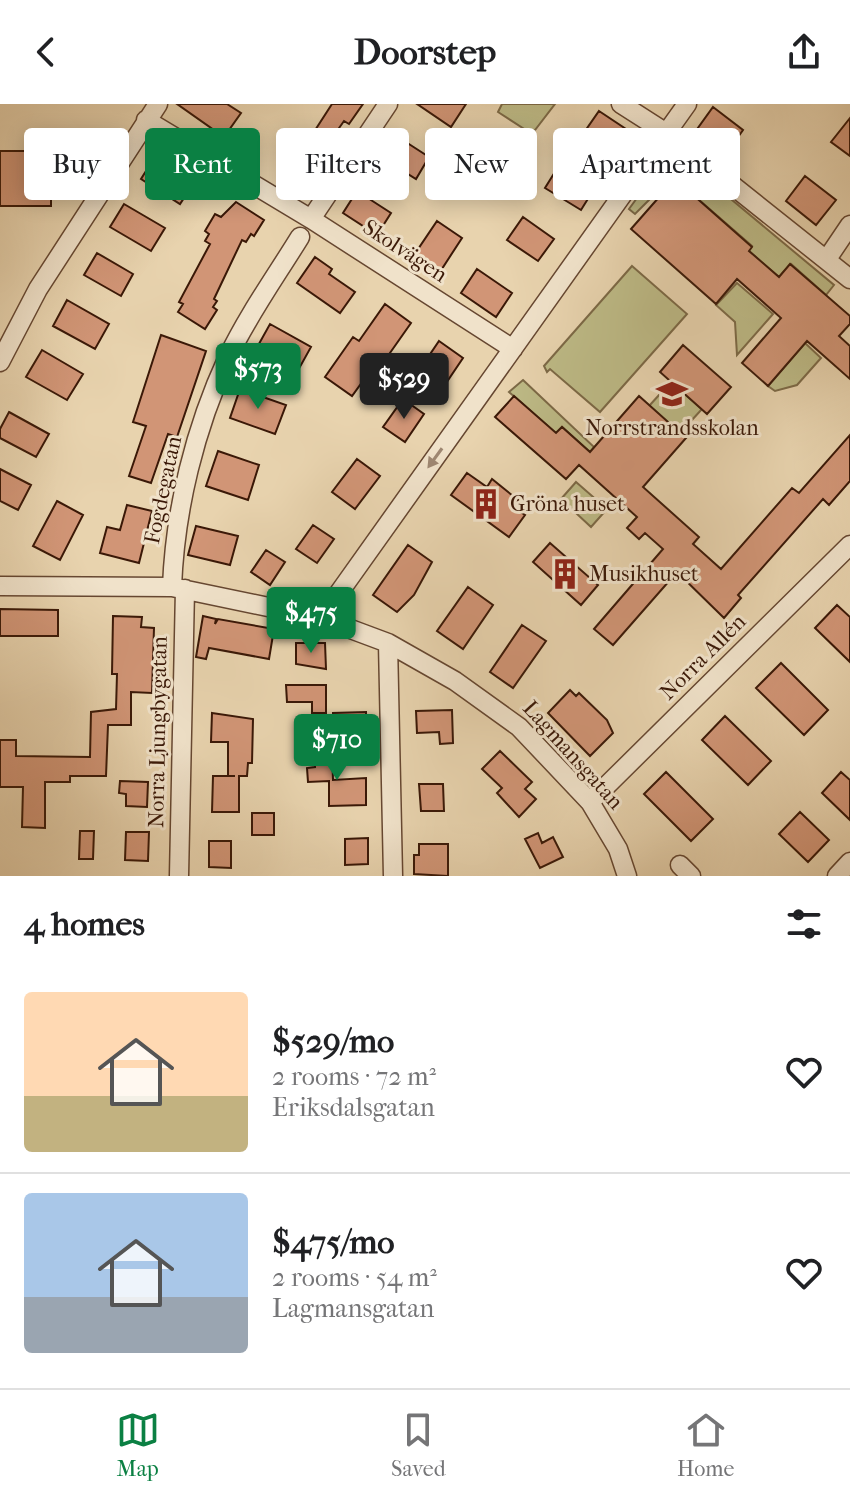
<!DOCTYPE html>
<html lang="en">
<head>
<meta charset="utf-8">
<style>
	body { margin:0; font-family:"IM FELL French Canon",serif; background:#f6f6f6; color:#202124; height:100vh; display:flex; flex-direction:column; font-size:30px; white-space:nowrap }
	* { box-sizing:border-box; margin:0 }
	p { font-size:26px; color:#757577 }
	.icon { flex:none; width:44px; height:44px; fill:none; stroke:currentColor; stroke-width:2; stroke-linecap:round; stroke-linejoin:round }
	.map { position:relative; height:772px; overflow:hidden }
	.details { display:flex; flex-direction:column; background:#fff; flex:1 }
	.details>* { flex:none }
	.banner { position:absolute; left:24px; top:24px; width:802px; height:72px; display:flex; gap:16px }
	.price { position:absolute; translate:-50% -68px; padding:0 18px; border-radius:8px; background:#0b8043; color:#fff; font-size:26px; line-height:52px; filter:drop-shadow(0 2px 4px #0008) }
	.price::after { content:''; position:absolute; left:50%; top:48px; width:24px; height:18px; margin-left:-12px; background:inherit; clip-path:polygon(0 0,100% 0,50% 100%) }
	.price.active { background:#222; color:#fff }
	ul { padding:0; list-style:none }
	li { display:flex; align-items:center; gap:24px; height:200px; padding:0 24px }
	li+li { border-top:2px solid #e0e0e0 }
	li span { display:grid; place-items:center; flex:none; width:224px; height:160px; border-radius:8px; color:#555 }
	li>.icon { margin-inline-start:auto }
	span .icon { width:96px; height:96px; fill:#fffc; stroke-width:1 }
	li b { font-size:34px }
	h2 { display:flex; justify-content:space-between; align-items:center; height:96px; padding:0 24px; font-size:34px }
	.pill { padding:0 28px; border-radius:8px; background:#fff; box-shadow:0 4px 20px #0003; font-size:28px; line-height:72px }
	.pill.active { background:#0b8043; color:#fff }
	header { display:flex; justify-content:space-between; align-items:center; height:104px; padding:0 24px; background:#fff; font-size:36px; font-weight:700 }
	.dock { display:flex; justify-content:space-around; align-items:center; height:112px; border-top:2px solid #e0e0e0; background:#fff; font-size:22px; color:#757577 }
	.dock a { display:grid; justify-items:center; gap:4px }
	.dock .active { color:#0b8043 }
	.map>svg:first-child { display:block }
	.green { fill:#bdba86; stroke:#7c6946; stroke-width:2 }
	.building { fill:#d19576; stroke:#3a1807; stroke-width:2 }
	.lines { fill:none; stroke-linecap:round; stroke-linejoin:round }
	.minor-casing { stroke:#664731; stroke-width:21 }
	.minor { stroke:#f0e2ca; stroke-width:18 }
	.oneway { fill:#9e8772 }
	.labels { text-anchor:middle; dominant-baseline:central; stroke-width:6; stroke-linejoin:round; paint-order:stroke }
	.street-label { font-size:22px; fill:#3a1807; stroke:#f0e2ca }
	.poi-label { font-size:22px; fill:#3a1807; stroke:#f0e2ca; text-anchor:start }
</style>
</head>
<body>
<header><svg class="icon" aria-label="back" viewBox="0 0 24 24"><path d="M15 5l-7 7 7 7"/></svg>Doorstep<svg class="icon" aria-label="share" viewBox="0 0 24 24"><path d="M12 15V3M7 8l5-5 5 5M5 13v7h14v-7"/></svg></header>
<div class="map">
<svg width="850" height="772" viewBox="0 0 850 772">
	<rect width="100%" height="100%" fill="#e8d3ae"/>
	<filter id="stains"><feTurbulence type="fractalNoise" baseFrequency=".0025" numOctaves="4"/><feColorMatrix values="0 0 0 0 .2 0 0 0 0 .09 0 0 0 0 .02 0 0 0 .5 -.17"/></filter>
	<radialGradient id="worn" r=".72"><stop offset=".6" stop-color="#630" stop-opacity="0"/><stop offset="1" stop-color="#630" stop-opacity=".3"/></radialGradient>
	<path class="green" d="M502,0H555L532,30L498,8Z
		M672,46L834,181L826,191L791,160L779,173L749,147L752,142L675,75L659,94L653,92L635,110L629,105Z
		M632,162L687,210L600,308L550,265L547,268L544,262Z
		M737,179L773,210L737,251L735,218L716,201Z
		M805,239L821,254L797,281L775,287L768,282Z
		M523,276L594,343L590,348L562,323L556,329L509,288Z
		M671,278L702,305L680,329L649,302Z
		M576,378L607,405L591,423L561,395Z"/>
	<path class="building" d="M177,0H227L241,9L224,33Z
		M332,0H363L349,20L344,17L325,44L331,48L307,83L281,66L305,30L310,34Z
		M417,0H466L451,23Z
		M713,3L743,26L726,50L695,28Z
		M599,7L635,31L619,54L583,30Z
		M850,14V52L831,38Z
		M498,26L521,42L492,85L468,69Z
		M395,31L429,53L416,75L381,53Z
		M0,47H51V102H0Z
		M158,48L197,74L180,100L141,75Z
		M558,63L594,85L581,106L545,84Z
		M805,72L836,96L816,121L786,97Z
		M675,75L752,143L749,147L779,173L790,160L850,212V220L839,232L850,242V275L807,237L768,282L742,259L781,214L737,175L716,200L631,125Z
		M357,87L391,109L377,131L343,109Z
		M236,98L264,116L254,132L251,130L246,138L242,136L214,195L217,197L213,203L217,206L205,225L178,208L183,200L179,198L210,140L205,137L209,130L205,127L215,110L221,113Z
		M124,100L165,124L151,147L110,123Z
		M523,113L554,135L538,157L507,136Z
		M437,117L462,134L436,174L410,157Z
		M97,149L133,170L121,192L84,171Z
		M315,153L332,165L329,170L355,188L340,209L297,179Z
		M477,165L512,189L496,213L461,189Z
		M67,196L109,220L95,245L53,222Z
		M385,200L411,219L385,256L381,252L352,292L325,273L353,233L359,237Z
		M270,220L311,243L296,270L255,247Z
		M161,231L206,247L177,333L168,330L151,379L129,372L146,322L133,318Z
		M439,237L463,254L440,288L416,271Z
		M683,241L731,283L707,310L660,268Z
		M42,246L83,270L67,296L26,273Z
		M240,285L286,301L275,330L230,314Z
		M514,292L556,329L562,323L590,348L639,292L686,334L643,383L699,433L693,440L721,465L792,384L799,389L850,331V377L829,401L823,395L738,491L741,494L724,514L677,468L613,541L594,525L663,445L645,429L639,435L627,424L637,413L579,361L566,375L495,313Z
		M403,295L424,310L405,338L383,323Z
		M9,308L49,330L36,353L0,334V325Z
		M218,347L259,361L248,396L206,382Z
		M357,355L380,372L355,405L332,388Z
		M0,365L31,381L18,406L0,397Z
		M467,369L487,383L492,375L518,396L513,403L525,411L509,433L451,391Z
		M57,397L83,411L60,456L33,442Z
		M127,401L152,407L139,459L100,449L107,423L120,426Z
		M313,421L334,435L317,459L296,445Z
		M196,422L238,432L230,461L188,451Z
		M550,439L598,481L581,501L533,458Z
		M408,441L432,458L414,491L397,508L373,491Z
		M266,446L285,458L270,481L251,468Z
		M468,483L493,501L463,545L437,527Z
		M837,501L850,513V558L815,524Z
		M0,505L58,506V532H0Z
		M113,512L142,513L141,523L154,524L152,589L131,588V621H108L106,672H70V678H45V724L22,723L23,683H0V636H16V652L90,653L91,608L116,605L117,570H112Z
		M203,512L216,515L215,520L218,515L274,525L269,555L209,544L206,555L196,553Z
		M522,521L546,537L513,584L490,568Z
		M296,539H325L326,565L296,560Z
		M781,559L828,606L804,631L756,584Z
		M286,581H326V609H312V598H287Z
		M570,586L576,592L579,589L607,616L613,629L590,652L548,609Z
		M452,606L453,639L440,640L439,628L417,629L416,607Z
		M366,608V619H378V638H366V648L333,649V609Z
		M212,609L253,615L252,659H248L247,672H239V708H212L213,672H235H228V638H211Z
		M725,612L771,657L748,681L702,636Z
		M332,646L333,676L366,674V701L329,702V677L308,678L307,664L315,663V647Z
		M500,647L532,678L525,685L536,695L519,713L497,689L502,684L482,665Z
		M666,668L713,715L691,737L644,690Z
		M841,668L850,676V716L822,689Z
		M120,677L148,678L147,703L126,702V690L119,689Z
		M419,680H443L444,707H421Z
		M800,708L829,736L808,758L779,730Z
		M252,709H274V731H252Z
		M80,727H94L93,755H79Z
		M126,728H149L148,757L125,756Z
		M538,729L542,739L553,733L563,753L540,764L525,735Z
		M368,734V760L345,761V735Z
		M209,737H231V764L209,763Z
		M419,740H448V772L414,770V751H419Z"/>
	<g class="lines">
		<defs>
			<path id="minor" d="M621,0L668,30L850,175
				M146,16L311,115L513,245
				M311,115L388,0
				M827,155L850,121
				M0,258L38,185L158,0
				M0,482L172,483L321,514L388,539L455,577L519,623L590,698L618,745L627,772
				M172,483C175,405 195,324 228,253C248,211 276,172 300,133
				M321,514L687,0
				M388,539L393,772
				M590,698L850,441
				M680,761L691,772
				M179,772L185,485
				M837,772L850,758"/>
		</defs>
		<use href="#minor" class="minor-casing"/>
		<use href="#minor" class="minor"/>
	</g>
	<defs><path id="oneway-solid" d="M-6-.8H1V-3.2L6.5 0L1 3.2V.8H-6Z" transform="scale(2)"/></defs>
	<use class="oneway" href="#oneway-solid" transform="translate(435 354) rotate(126)"/>
	<defs>
		<symbol id="school-bare" viewBox="-9 -9 18 18"><path d="M0-5L7-2L0 1L-7-2ZM-4 1L0 2.5L4 1V4Q0 6-4 4Z" fill="#8f2418" stroke="#f0e2ca" stroke-width="2.5" paint-order="stroke"/></symbol>
		<symbol id="building-bare" viewBox="-9 -9 18 18"><path d="M-4-6H4V6H1V3H-1V6H-4ZM-2.5-4.3h1.7v1.8h-1.7ZM.8-4.3h1.7v1.8H.8ZM-2.5-1h1.7V.8h-1.7ZM.8-1h1.7V.8H.8Z" fill="#8f2418" stroke="#f0e2ca" stroke-width="2.5" paint-order="stroke"/></symbol>
	</defs>
	<g fill-rule="evenodd">
		<use href="#school-bare" x="650" y="268" width="44" height="44"/>
		<use href="#building-bare" x="464" y="378" width="44" height="44"/>
		<use href="#building-bare" x="543" y="448" width="44" height="44"/>
	</g>
	<g class="labels">
		<g class="street-label">
			<text transform="translate(405 147) rotate(33)">Skolvägen</text>
			<text transform="translate(163 386) rotate(-78)">Fogdegatan</text>
			<text transform="translate(703 553) rotate(-45)">Norra Allén</text>
			<text transform="translate(158 628) rotate(-89)">Norra Ljungbygatan</text>
			<text transform="translate(573 651) rotate(48)">Lagmansgatan</text>
		</g>
		<g class="poi-label">
			<text x="672" y="324" text-anchor="middle">Norrstrandsskolan</text>
			<text x="510" y="400">Gröna huset</text>
			<text x="589" y="470">Musikhuset</text>
		</g>
	</g>
	<rect width="100%" height="100%" filter="url(#stains)"/>
	<rect width="100%" height="100%" fill="url(#worn)"/>
</svg>
<b class="price" style="left:258px;top:307px">$573</b>
<b class="price active" style="left:404px;top:317px">$529</b>
<b class="price" style="left:311px;top:551px">$475</b>
<b class="price" style="left:337px;top:678px">$710</b>
<div class="banner">
<a class="pill">Buy</a>
<a class="pill active">Rent</a>
<a class="pill">Filters</a>
<a class="pill">New</a>
<a class="pill">Apartment</a>
</div>
</div>
<section class="details">
<h2>4 homes<svg class="icon" aria-label="filters" viewBox="0 0 24 24"><path d="M4 7h16M4 17h16"/><circle cx="9" cy="7" r="2"/><circle cx="15" cy="17" r="2"/></svg></h2>
<ul>
<li><span style="background:linear-gradient(#ffd9b3 65%,#c2b280 0)"><svg class="icon" aria-label="home" viewBox="0 0 24 24"><path d="M3 11l9-7 9 7M6 9v11h12V9"/></svg></span><div><b>$529/mo</b><p>2 rooms · 72 m²</p><p>Eriksdalsgatan</p></div><svg class="icon" aria-label="heart" viewBox="0 0 24 24"><path d="M12 20l-8-8c-3-5 5-10 8-4 3-6 11-1 8 4z"/></svg></li>
<li><span style="background:linear-gradient(#a9c7e8 65%,#9aa5b1 0)"><svg class="icon" aria-label="home" viewBox="0 0 24 24"><path d="M3 11l9-7 9 7M6 9v11h12V9"/></svg></span><div><b>$475/mo</b><p>2 rooms · 54 m²</p><p>Lagmansgatan</p></div><svg class="icon" aria-label="heart" viewBox="0 0 24 24"><path d="M12 20l-8-8c-3-5 5-10 8-4 3-6 11-1 8 4z"/></svg></li>
</ul>
</section>
<nav class="dock">
<a class="active"><svg class="icon" aria-label="map" viewBox="0 0 24 24"><path d="M3 6l6-2 6 2 6-2v14l-6 2-6-2-6 2zM9 4v14M15 6v14"/></svg>Map</a>
<a><svg class="icon" aria-label="saved" viewBox="0 0 24 24"><path d="M7 4h10v16l-5-4-5 4z"/></svg>Saved</a>
<a><svg class="icon" aria-label="home" viewBox="0 0 24 24"><path d="M3 11l9-7 9 7M6 9v11h12V9"/></svg>Home</a>
</nav>
</body>
</html>
